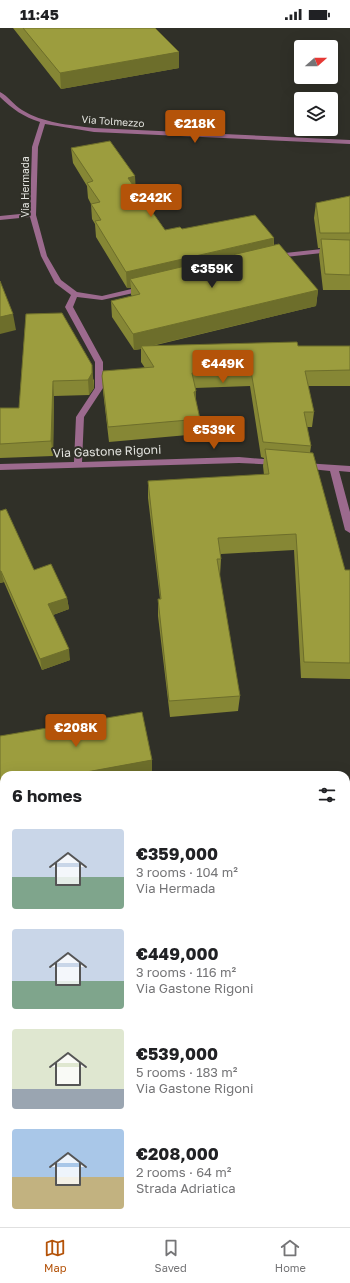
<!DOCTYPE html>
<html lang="en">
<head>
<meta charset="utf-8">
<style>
	body { margin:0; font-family:"Golos Text",sans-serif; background:#f2f2f2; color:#202124; height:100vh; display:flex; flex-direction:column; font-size:15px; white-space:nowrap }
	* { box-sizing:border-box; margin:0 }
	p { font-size:13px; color:#757577 }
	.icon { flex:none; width:22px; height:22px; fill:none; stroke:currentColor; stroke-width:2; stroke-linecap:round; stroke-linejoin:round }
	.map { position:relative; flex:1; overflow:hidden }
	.sheet { position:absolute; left:0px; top:743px; width:350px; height:456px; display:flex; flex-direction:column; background:#fff; border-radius:12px 12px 0 0; box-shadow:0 4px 16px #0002 }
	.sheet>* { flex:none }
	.needle { width:26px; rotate:69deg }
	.buttons { position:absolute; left:294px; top:12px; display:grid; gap:8px }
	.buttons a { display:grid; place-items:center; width:44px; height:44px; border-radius:4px; background:#fff; box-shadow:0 4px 16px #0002; font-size:20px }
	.price { position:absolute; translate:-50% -34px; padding:0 9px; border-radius:4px; background:#b45309; color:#fff; font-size:13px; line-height:26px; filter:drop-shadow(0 1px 2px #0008) }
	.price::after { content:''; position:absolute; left:50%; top:24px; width:12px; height:9px; margin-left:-6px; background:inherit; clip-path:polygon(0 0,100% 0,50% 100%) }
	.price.current { background:#222; color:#fff }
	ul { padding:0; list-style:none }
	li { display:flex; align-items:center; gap:12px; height:100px; padding:0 12px }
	li span { display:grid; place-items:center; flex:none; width:112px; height:80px; border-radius:4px; color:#555 }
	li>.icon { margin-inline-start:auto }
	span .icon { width:48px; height:48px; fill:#fffc; stroke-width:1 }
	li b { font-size:17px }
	h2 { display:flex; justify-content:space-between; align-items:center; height:48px; padding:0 12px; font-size:17px }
	.status { display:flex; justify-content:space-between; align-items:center; height:28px; padding:0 20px; background:#fff; direction:ltr }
	.status svg { height:11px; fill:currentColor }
	.tabs { display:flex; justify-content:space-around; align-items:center; height:56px; border-top:1px solid #e0e0e0; background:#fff; font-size:11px; color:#757577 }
	.tabs a { display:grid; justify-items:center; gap:2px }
	.tabs .current { color:#b45309 }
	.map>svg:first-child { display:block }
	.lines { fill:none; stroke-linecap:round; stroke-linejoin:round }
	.minor { fill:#9c6a8e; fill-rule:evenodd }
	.major { fill:#feabe6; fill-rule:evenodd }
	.wall { fill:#868735 }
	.shaded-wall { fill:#6d6e2b }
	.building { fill:#9c9d3e; stroke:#6d6e2b }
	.labels { text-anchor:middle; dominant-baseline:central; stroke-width:4; stroke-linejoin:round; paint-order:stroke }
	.far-street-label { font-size:10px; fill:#e3e4df; stroke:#303028 }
	.street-label { font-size:12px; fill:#e3e4df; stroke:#303028 }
</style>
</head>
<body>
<div class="status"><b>11:45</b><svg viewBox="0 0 49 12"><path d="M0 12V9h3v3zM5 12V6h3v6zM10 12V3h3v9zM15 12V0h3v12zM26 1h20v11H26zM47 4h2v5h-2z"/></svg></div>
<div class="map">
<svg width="350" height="1199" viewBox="0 0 350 1199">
	<rect width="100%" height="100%" fill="#303028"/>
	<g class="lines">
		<path class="minor" d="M0,64C8,68 14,77 22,82C43,95 69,97 94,100L350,112V116L94,104L45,96L38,119L36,187L47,228L61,252L77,264L102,268L144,258L148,260L147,262L102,272L77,269L73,279L103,334V360L84,389L82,434L239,429L276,432L280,435L279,437L239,435L0,442V436L74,434L76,389L95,360V334L65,279L71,267L55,255L41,228L30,189L0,192V188L30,185L32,119L40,94C24,89 12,81 0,69Z
			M322,221L350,222V226L322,225L276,230L273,228L276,226Z
			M304,435L350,438V444L339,443L350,484V505L345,502L330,443L301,440L300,438L301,436Z
			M4,982V997L0,999V984Z
			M346,1172L350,1173V1199H329L328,1195H346Z
			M0,1177L4,1178V1195H10L11,1199H0Z"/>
		<path class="major" d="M0,914L4,915V932L0,931Z
			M195,1195H211L212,1199H196Z"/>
	</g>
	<path class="wall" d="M13,0H104L179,40L61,61Z
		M71,120L136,161L165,202L182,201L274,210V217L318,262L316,278L152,318H350V358H308L314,384L312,399H307L311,418L310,425L345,542H350V651L301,650L294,522L221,526V531L220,548H219L240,668L238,683L170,689L158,588V571H160L148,470V453L264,447L263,438L264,430L261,429L250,358L195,360L196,374L200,391L199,406L109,414L103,363L102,348L145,340L141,334V321L134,322L112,289L111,273L132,268L131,267V260H127L96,209L95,196L92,191L91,176L88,170L87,158L73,135Z
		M350,168V262H323L319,227L320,220H318L314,190L316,175Z
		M26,286L94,352V360L89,367L54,368L53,428L0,430V380H19Z
		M0,483L34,542L67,570L69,581L53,587L70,632L42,642L4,554L0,555Z
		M350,760V968L346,969V761Z"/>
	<path class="shaded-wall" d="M179,24V40L61,61L60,45Z
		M135,148L136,164L128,150Z
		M274,210L273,226L130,251L131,260H127L126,244Z
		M318,262L316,278L142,320L141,318V321L134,322L133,306Z
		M13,286L16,302L0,306V289Z
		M92,337L94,360L89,367L88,352Z
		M53,353L54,368L53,428L51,413Z
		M196,363V378L194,364Z
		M0,543H1L4,554L0,555Z
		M67,570L69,581L50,588L48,576Z
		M69,621L70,632L42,642L40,631Z
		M152,732V746L148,747H70Z
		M4,759V773L0,774V760Z"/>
	<path class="building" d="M23,0H155L179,24L60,45Z
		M110,113L135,148L128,150L165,202L180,199L182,201L255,187L274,210L126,244L95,193L101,192L91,176L100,174L87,155L93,153L71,120Z
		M350,168V205H320L316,175Z
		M321,211L350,212V247L325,246Z
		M279,216L318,262L133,306L111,273L140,266L130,251Z
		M0,253L13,286L0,289Z
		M62,285L92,337V345L88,352L53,353L51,413L0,416V380H19L26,286Z
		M297,314L298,318H350V342L305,343L314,384H304L311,418L263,414L251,343L192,345L196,363L194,364L200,391L108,399L102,348L103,343L154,339L141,318Z
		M265,421L313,425L345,542H350V635L304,634L296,506L218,510L221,531H217L240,668L169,673L158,571H161L148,453L269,446Z
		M6,481L34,542L51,536L67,570L48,576L69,621L40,631L1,543H0V483Z
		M142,684L152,732L70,747H4V759L0,760V708Z
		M350,760V958L346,945V761Z"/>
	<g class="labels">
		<g class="far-street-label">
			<text transform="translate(113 93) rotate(4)">Via Tolmezzo</text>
			<text transform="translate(25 159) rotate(-90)">Via Hermada</text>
		</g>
		<g class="street-label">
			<text transform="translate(107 423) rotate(-2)">Via Gastone Rigoni</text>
		</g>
	</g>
</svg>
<div class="buttons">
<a><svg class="needle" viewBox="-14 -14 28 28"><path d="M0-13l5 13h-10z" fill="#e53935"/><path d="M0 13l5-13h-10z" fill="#757577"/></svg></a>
<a><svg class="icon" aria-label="layers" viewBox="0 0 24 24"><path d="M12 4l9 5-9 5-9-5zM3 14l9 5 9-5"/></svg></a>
</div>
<b class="price" style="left:195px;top:116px">€218K</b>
<b class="price" style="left:151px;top:190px">€242K</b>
<b class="price current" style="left:212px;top:261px">€359K</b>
<b class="price" style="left:223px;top:356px">€449K</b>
<b class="price" style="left:214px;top:422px">€539K</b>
<b class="price" style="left:76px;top:720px">€208K</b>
<section class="sheet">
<h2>6 homes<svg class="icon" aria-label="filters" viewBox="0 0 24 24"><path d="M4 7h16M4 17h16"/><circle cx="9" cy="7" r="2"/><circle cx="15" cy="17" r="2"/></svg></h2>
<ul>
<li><span style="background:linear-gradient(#c9d6e8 60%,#7fa58c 0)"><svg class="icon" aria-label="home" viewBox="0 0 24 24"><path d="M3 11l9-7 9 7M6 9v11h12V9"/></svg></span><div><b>€359,000</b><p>3 rooms · 104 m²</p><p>Via Hermada</p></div></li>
<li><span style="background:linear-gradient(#c9d6e8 65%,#7fa58c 0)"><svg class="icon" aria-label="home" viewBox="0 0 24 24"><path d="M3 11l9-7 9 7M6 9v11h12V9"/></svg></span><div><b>€449,000</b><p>3 rooms · 116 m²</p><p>Via Gastone Rigoni</p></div></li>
<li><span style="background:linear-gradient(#dfe7d0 75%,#9aa5b1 0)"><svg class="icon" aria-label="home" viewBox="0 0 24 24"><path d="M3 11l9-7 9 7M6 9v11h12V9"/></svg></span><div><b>€539,000</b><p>5 rooms · 183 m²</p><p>Via Gastone Rigoni</p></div></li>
<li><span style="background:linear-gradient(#a9c7e8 60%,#c2b280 0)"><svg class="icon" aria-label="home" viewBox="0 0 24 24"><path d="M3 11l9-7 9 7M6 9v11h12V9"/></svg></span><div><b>€208,000</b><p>2 rooms · 64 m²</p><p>Strada Adriatica</p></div></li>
</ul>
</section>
</div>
<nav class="tabs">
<a class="current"><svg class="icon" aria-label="map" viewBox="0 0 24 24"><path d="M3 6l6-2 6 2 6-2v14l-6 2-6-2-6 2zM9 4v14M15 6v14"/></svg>Map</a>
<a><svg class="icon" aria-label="saved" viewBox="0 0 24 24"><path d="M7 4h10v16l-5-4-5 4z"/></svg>Saved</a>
<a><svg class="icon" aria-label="home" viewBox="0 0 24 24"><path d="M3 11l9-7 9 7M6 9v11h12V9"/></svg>Home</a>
</nav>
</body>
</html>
